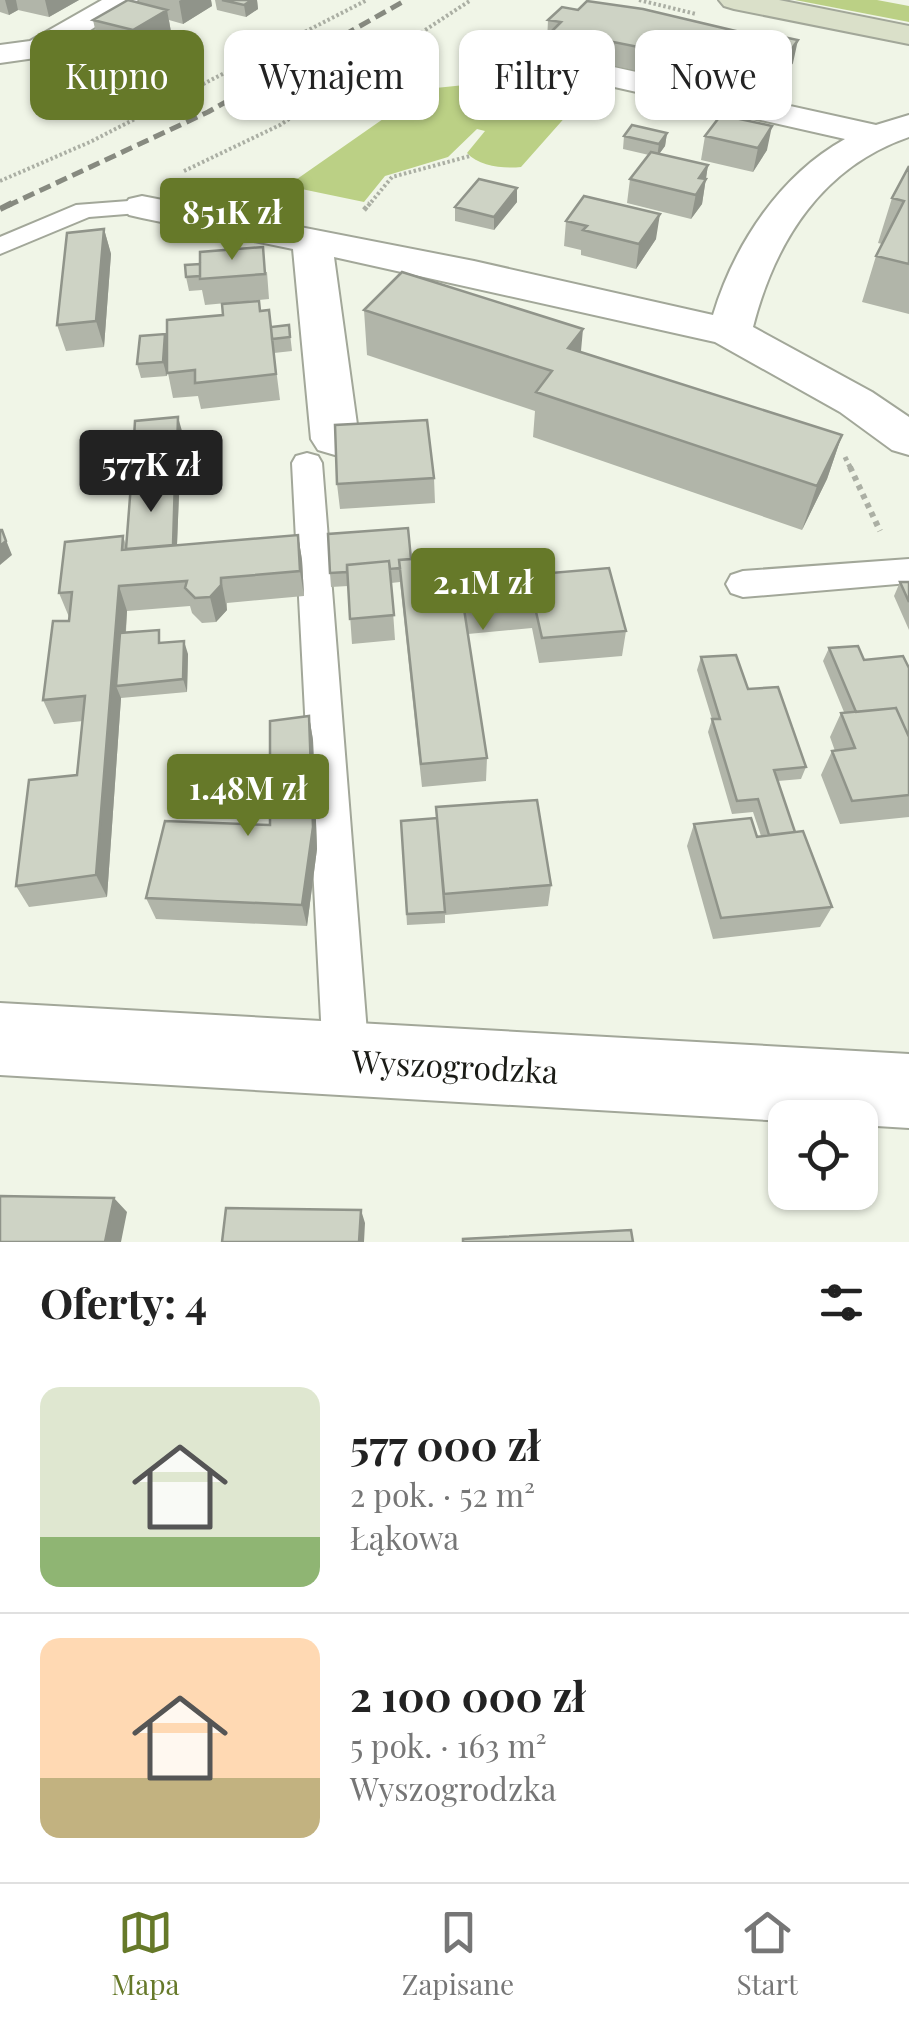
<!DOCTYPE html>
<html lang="pl">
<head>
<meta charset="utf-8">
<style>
	body { margin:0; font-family:"Playfair Display",serif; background:#f6f6f6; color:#222; height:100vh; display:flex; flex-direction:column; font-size:38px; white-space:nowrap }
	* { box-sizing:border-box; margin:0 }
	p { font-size:32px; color:#767676 }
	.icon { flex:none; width:55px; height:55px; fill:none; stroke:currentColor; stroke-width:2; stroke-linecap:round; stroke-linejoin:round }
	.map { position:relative; height:1242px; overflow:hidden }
	.sheet { display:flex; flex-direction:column; background:#fff; flex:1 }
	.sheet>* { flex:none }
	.banner { position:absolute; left:30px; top:30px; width:850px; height:90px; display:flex; gap:20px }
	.buttons { position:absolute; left:768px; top:1100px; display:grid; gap:20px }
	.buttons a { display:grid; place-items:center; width:110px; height:110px; border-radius:20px; background:#fff; box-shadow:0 2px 8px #0004; font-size:50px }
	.price { position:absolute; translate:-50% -85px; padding:0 22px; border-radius:10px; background:#667929; color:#fff; font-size:32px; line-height:65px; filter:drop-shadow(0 2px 5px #0008) }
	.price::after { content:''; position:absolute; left:50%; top:60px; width:30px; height:22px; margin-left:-15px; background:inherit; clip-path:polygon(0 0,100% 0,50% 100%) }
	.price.active { background:#222; color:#fff }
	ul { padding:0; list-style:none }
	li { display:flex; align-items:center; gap:30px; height:250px; padding:0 40px }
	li+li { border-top:2px solid #e0e0e0 }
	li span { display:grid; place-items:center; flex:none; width:280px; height:200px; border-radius:20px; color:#555 }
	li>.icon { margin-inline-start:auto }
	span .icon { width:120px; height:120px; fill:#fffc; stroke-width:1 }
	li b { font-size:42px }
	h2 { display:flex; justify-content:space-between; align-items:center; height:120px; padding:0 40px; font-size:42px }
	.tag { padding:0 35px; border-radius:20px; background:#fff; box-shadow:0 2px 8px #0004; font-size:35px; line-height:90px }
	.tag.active { background:#667929; color:#fff }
	.dock { display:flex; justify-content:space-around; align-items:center; height:140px; border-top:2px solid #e0e0e0; background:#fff; font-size:28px; color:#767676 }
	.dock a { display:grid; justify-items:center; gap:5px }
	.dock .active { color:#667929 }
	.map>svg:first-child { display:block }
	.green { fill:#bbd085 }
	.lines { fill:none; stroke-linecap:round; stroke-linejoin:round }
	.service-casing { stroke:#a2a799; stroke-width:4 }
	.minor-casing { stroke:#a2a799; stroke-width:4 }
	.tertiary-casing { stroke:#a2a799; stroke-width:4 }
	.secondary-casing { stroke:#a2a799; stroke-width:4 }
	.path-far2 { stroke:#abafa4; stroke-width:4; stroke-dasharray:2.5 2.5; stroke-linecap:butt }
	.path-far1 { stroke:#abafa4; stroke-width:5; stroke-dasharray:4 4; stroke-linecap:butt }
	.path { stroke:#abafa4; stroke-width:6; stroke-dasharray:5 5; stroke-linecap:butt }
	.service { fill:#fff; fill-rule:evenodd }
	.minor { fill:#fff; fill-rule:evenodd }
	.tertiary { fill:#fff; fill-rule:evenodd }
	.secondary { fill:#dae0c9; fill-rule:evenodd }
	.rail-far1 { stroke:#878a80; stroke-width:5; stroke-dasharray:12 6; stroke-linecap:butt }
	.rail { stroke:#878a80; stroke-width:6; stroke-dasharray:15 8; stroke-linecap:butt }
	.wall { fill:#b1b5a9 }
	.shaded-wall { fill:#90948a }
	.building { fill:#ced3c5; stroke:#90948a; stroke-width:2.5 }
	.labels { text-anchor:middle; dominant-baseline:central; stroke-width:8; stroke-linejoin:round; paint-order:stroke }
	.near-street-label { font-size:32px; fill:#1a1b16; stroke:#fff }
</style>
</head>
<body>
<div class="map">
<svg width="909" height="1242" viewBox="0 0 909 1242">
	<rect width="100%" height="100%" fill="#f0f5e7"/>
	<path class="green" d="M795,0H877L909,6V22Z
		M484,83L514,91L495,112L512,115L526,100L565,109L568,114L521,167C503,169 479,166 467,153L485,131L477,129L448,157L385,176L364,202L287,186L426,89Z"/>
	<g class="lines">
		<defs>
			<path id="service" d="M142,200L154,207L151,212L89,217L0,254V237L76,205Z
				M307,453L318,456L322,463L369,1058L362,1074L346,1081L330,1074L323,1058L292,463L296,456Z
				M909,559V583L743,597L731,593L726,584L731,575L743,571Z"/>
			<path id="minor" d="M102,0H138L49,56L0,63V45L30,41Z
				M528,48L876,125L909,115V137C822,167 775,241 753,327L872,392L909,417V455L892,450L840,412L715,342L334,257L359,439L352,450L335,455L318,450L311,439L293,249L142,218L129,215L123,207L129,199L142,196L474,261L713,315C734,245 780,175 845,139L517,65L512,58L517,51Z"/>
			<path id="tertiary" d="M0,1003L909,1054V1128L860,1125V1118H785V1121L0,1075Z"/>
			<path id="secondary" d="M719,0H779L909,26V44L734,9L724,6Z"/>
		</defs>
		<use href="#service" class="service-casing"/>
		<use href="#minor" class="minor-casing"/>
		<use href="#tertiary" class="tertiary-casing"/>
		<use href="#secondary" class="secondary-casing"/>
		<path class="path-far2" d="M639,0L696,14
			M184,171L280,125L471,0
			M0,181L90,142L367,0
			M368,206L392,177L470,156"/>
		<path class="path-far1" d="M364,210L370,203
			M845,457L851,469"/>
		<path class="path" d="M850,467L880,531"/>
		<use href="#service" class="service"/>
		<use href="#minor" class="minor"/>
		<use href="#tertiary" class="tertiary"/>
		<use href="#secondary" class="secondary"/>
		<path class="rail-far1" d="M7,206L208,112L406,0"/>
		<path class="rail" d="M0,209L12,203"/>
	</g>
	<path class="wall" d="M0,0H79L49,17L18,10L9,15L0,12Z
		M139,0H211L212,6L183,24L169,20L171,32L138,53L98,42L93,20L139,3Z
		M215,0H257L258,9L246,17L217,10Z
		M548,20L793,63L769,98L552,53V44L547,42Z
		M667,133L665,146L659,154L708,165L702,204L691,219L627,203L630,179L649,155L623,149L624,136Z
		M705,136L767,150L753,172L701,160Z
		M909,166V314L862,302L876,256L882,244L878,243L892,198Z
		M517,202L494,230L455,221V207Z
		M566,221L656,239L636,269L581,255V250L564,246Z
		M104,229L111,254L104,347L66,351L57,325Z
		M267,272L269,299L205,305L202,290L189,291L186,277Z
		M364,310L581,352L842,435L827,479L802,530L533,437L535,411L367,355Z
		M260,311L271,327L289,325L292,351L274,353L280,400L201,409L198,396L173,398L167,368V376L141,378L137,364L165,334L167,342Z
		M182,431L181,465L137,468L133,454Z
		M434,478L435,503L340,509L337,484Z
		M175,480L179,494L177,545L298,535L302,560L304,596L227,603V610L216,622L202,623L192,613L190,606L127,611L126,632L163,643L188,654L187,692L121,698L107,897L29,907L16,886L77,775L83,721L54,724L43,700L69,621V617L59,593L123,536L127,548Z
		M411,559L528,575L626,631L622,656L539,663L532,628L468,634L487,758L486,781L422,787L400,582L391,583L395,640L352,644L348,586L331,587L330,573Z
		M900,582H909V630L894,596Z
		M829,648L864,660L909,668V817L840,824L821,775L832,751H835L830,737L841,713L844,712L823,661Z
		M701,657L748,689L806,767L801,779L778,781L795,832L832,907L820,927L713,939L687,846L694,824L761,836L753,812L732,814L708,732L712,719L697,670Z
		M309,716L313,740L317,849L307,926L156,919L146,898L270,825Z
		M401,821L551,885L548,906L445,915V923L407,925Z"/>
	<path class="shaded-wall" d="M5,0H16L18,10L9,15Z
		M45,0H79L49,17Z
		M181,0H211L212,6L183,24L179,1Z
		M252,0H257L258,9L246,17L244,5Z
		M167,10L171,32L138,53L133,30Z
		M798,40L793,63L769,98L774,74Z
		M772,126L767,150L753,172L758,148Z
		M667,133L665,146L657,157L659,144Z
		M708,165L702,204L691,219L699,178Z
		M517,188V202L494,230V217Z
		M660,214L656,239L636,269L639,244Z
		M104,229L111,254L104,347L96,321Z
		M583,329L579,373L568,348Z
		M165,334L168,348L167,376L163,362Z
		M178,417L182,431L181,465L177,451Z
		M842,435L827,479L802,530L817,486Z
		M175,480L179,494L176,570L172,557Z
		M2,530L12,555L0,565V546Z
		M298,535L302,560L304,596L300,571Z
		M221,578L227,610L216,622L210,597Z
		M119,586L127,611L122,685L116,686L121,698L107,897L96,875Z
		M184,641L188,654L187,692L183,679Z
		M309,716L313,740L317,849L307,926L302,905Z
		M114,1198L127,1212L121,1242H105Z
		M361,1210L365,1223L364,1242H359Z"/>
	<path class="building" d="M128,0L167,10L133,30L93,20Z
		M222,0H252L244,5Z
		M587,1L643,9L757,36L760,32L798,40L774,74L553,30L561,22L548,20L562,7L578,10Z
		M721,115L772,126L758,148L705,136Z
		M632,125L667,133L659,144L624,136Z
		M651,152L708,165L699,178L706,179L696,195L630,179Z
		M909,166V264L876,256L904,201L892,198Z
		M479,179L517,188L494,217L455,207Z
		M584,196L660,214L639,244L583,230L587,226L566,221Z
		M104,229L96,321L57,325L67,233Z
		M263,247L265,274L200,279V252Z
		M200,264V276L186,277L185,265Z
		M402,272L583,329L568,348L842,435L817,486L536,392L552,371L364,310Z
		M259,301L260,311L269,310L276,374L195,383V370L167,373V320L223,315L222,304Z
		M289,325L290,337L272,339L271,327Z
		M165,334L163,362L137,364L140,336Z
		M178,417L177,451L133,454L135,421Z
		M427,420L434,478L337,484L335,425Z
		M175,480L173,545L126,549L131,484Z
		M408,528L411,559L399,560L400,568L390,569L389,561L347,565V572L330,573L328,534Z
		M0,530H2L6,541L0,546Z
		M298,535L300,571L221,578V585L210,597L195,598L185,588L187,581L119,586L96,875L16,886L29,780L77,775L85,696L43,700L53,621H69L72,592L59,593L65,542L123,536L122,550Z
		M523,550L528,575L609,568L626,631L542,638L534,603L464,609L487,758L421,764L399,560Z
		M389,561L394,615L350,619L347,565Z
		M900,582H909V602Z
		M159,630V643L184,641L183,679L116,686L120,633Z
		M858,646L864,660L903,656L909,668V737L896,708L856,712L829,648Z
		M736,655L748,689L778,687L806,767L774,770L795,832L769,835L758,799L737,801L712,719H720L701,657Z
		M896,708L909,737V795L852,801L832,751L855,748L841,713Z
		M309,716L313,827L302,905L146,898L165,821L270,825V721Z
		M537,800L551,885L444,894L436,807Z
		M437,818L445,912L407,914L401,821Z
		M751,818L757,837L803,831L832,907L721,918L694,824Z
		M0,1196L114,1198L105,1242H0Z
		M226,1208L361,1210L359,1242H222Z
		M631,1230L633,1242H463V1239Z"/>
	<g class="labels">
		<g class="near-street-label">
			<text transform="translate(455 1065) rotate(3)">Wyszogrodzka</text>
		</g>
	</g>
</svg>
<div class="buttons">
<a><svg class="icon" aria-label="locate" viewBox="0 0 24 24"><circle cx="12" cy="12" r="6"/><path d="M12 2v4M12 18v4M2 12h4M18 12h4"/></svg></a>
</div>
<b class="price" style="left:232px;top:263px">851K zł</b>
<b class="price active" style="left:151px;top:515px">577K zł</b>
<b class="price" style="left:483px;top:633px">2.1M zł</b>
<b class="price" style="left:248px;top:839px">1.48M zł</b>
<div class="banner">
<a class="tag active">Kupno</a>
<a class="tag">Wynajem</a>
<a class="tag">Filtry</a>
<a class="tag">Nowe</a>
</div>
</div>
<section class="sheet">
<h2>Oferty: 4<svg class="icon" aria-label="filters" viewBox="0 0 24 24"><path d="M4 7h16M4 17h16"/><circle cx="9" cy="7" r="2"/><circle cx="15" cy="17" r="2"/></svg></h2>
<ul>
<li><span style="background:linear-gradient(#dfe7d0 75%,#8fb573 0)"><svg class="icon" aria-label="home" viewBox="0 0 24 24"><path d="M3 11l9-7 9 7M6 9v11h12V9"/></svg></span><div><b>577 000 zł</b><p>2 pok. · 52 m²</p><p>Łąkowa</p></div></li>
<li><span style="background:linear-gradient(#ffd9b3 70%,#c2b280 0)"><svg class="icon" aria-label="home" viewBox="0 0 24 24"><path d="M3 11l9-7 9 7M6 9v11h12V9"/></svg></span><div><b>2 100 000 zł</b><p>5 pok. · 163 m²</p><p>Wyszogrodzka</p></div></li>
</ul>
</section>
<nav class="dock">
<a class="active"><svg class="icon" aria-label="map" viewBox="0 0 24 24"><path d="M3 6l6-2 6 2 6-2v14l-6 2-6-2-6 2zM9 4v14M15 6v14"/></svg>Mapa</a>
<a><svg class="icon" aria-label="saved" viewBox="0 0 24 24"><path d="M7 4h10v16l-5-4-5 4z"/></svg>Zapisane</a>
<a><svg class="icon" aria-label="home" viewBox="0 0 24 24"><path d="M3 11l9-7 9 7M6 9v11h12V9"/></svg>Start</a>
</nav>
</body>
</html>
